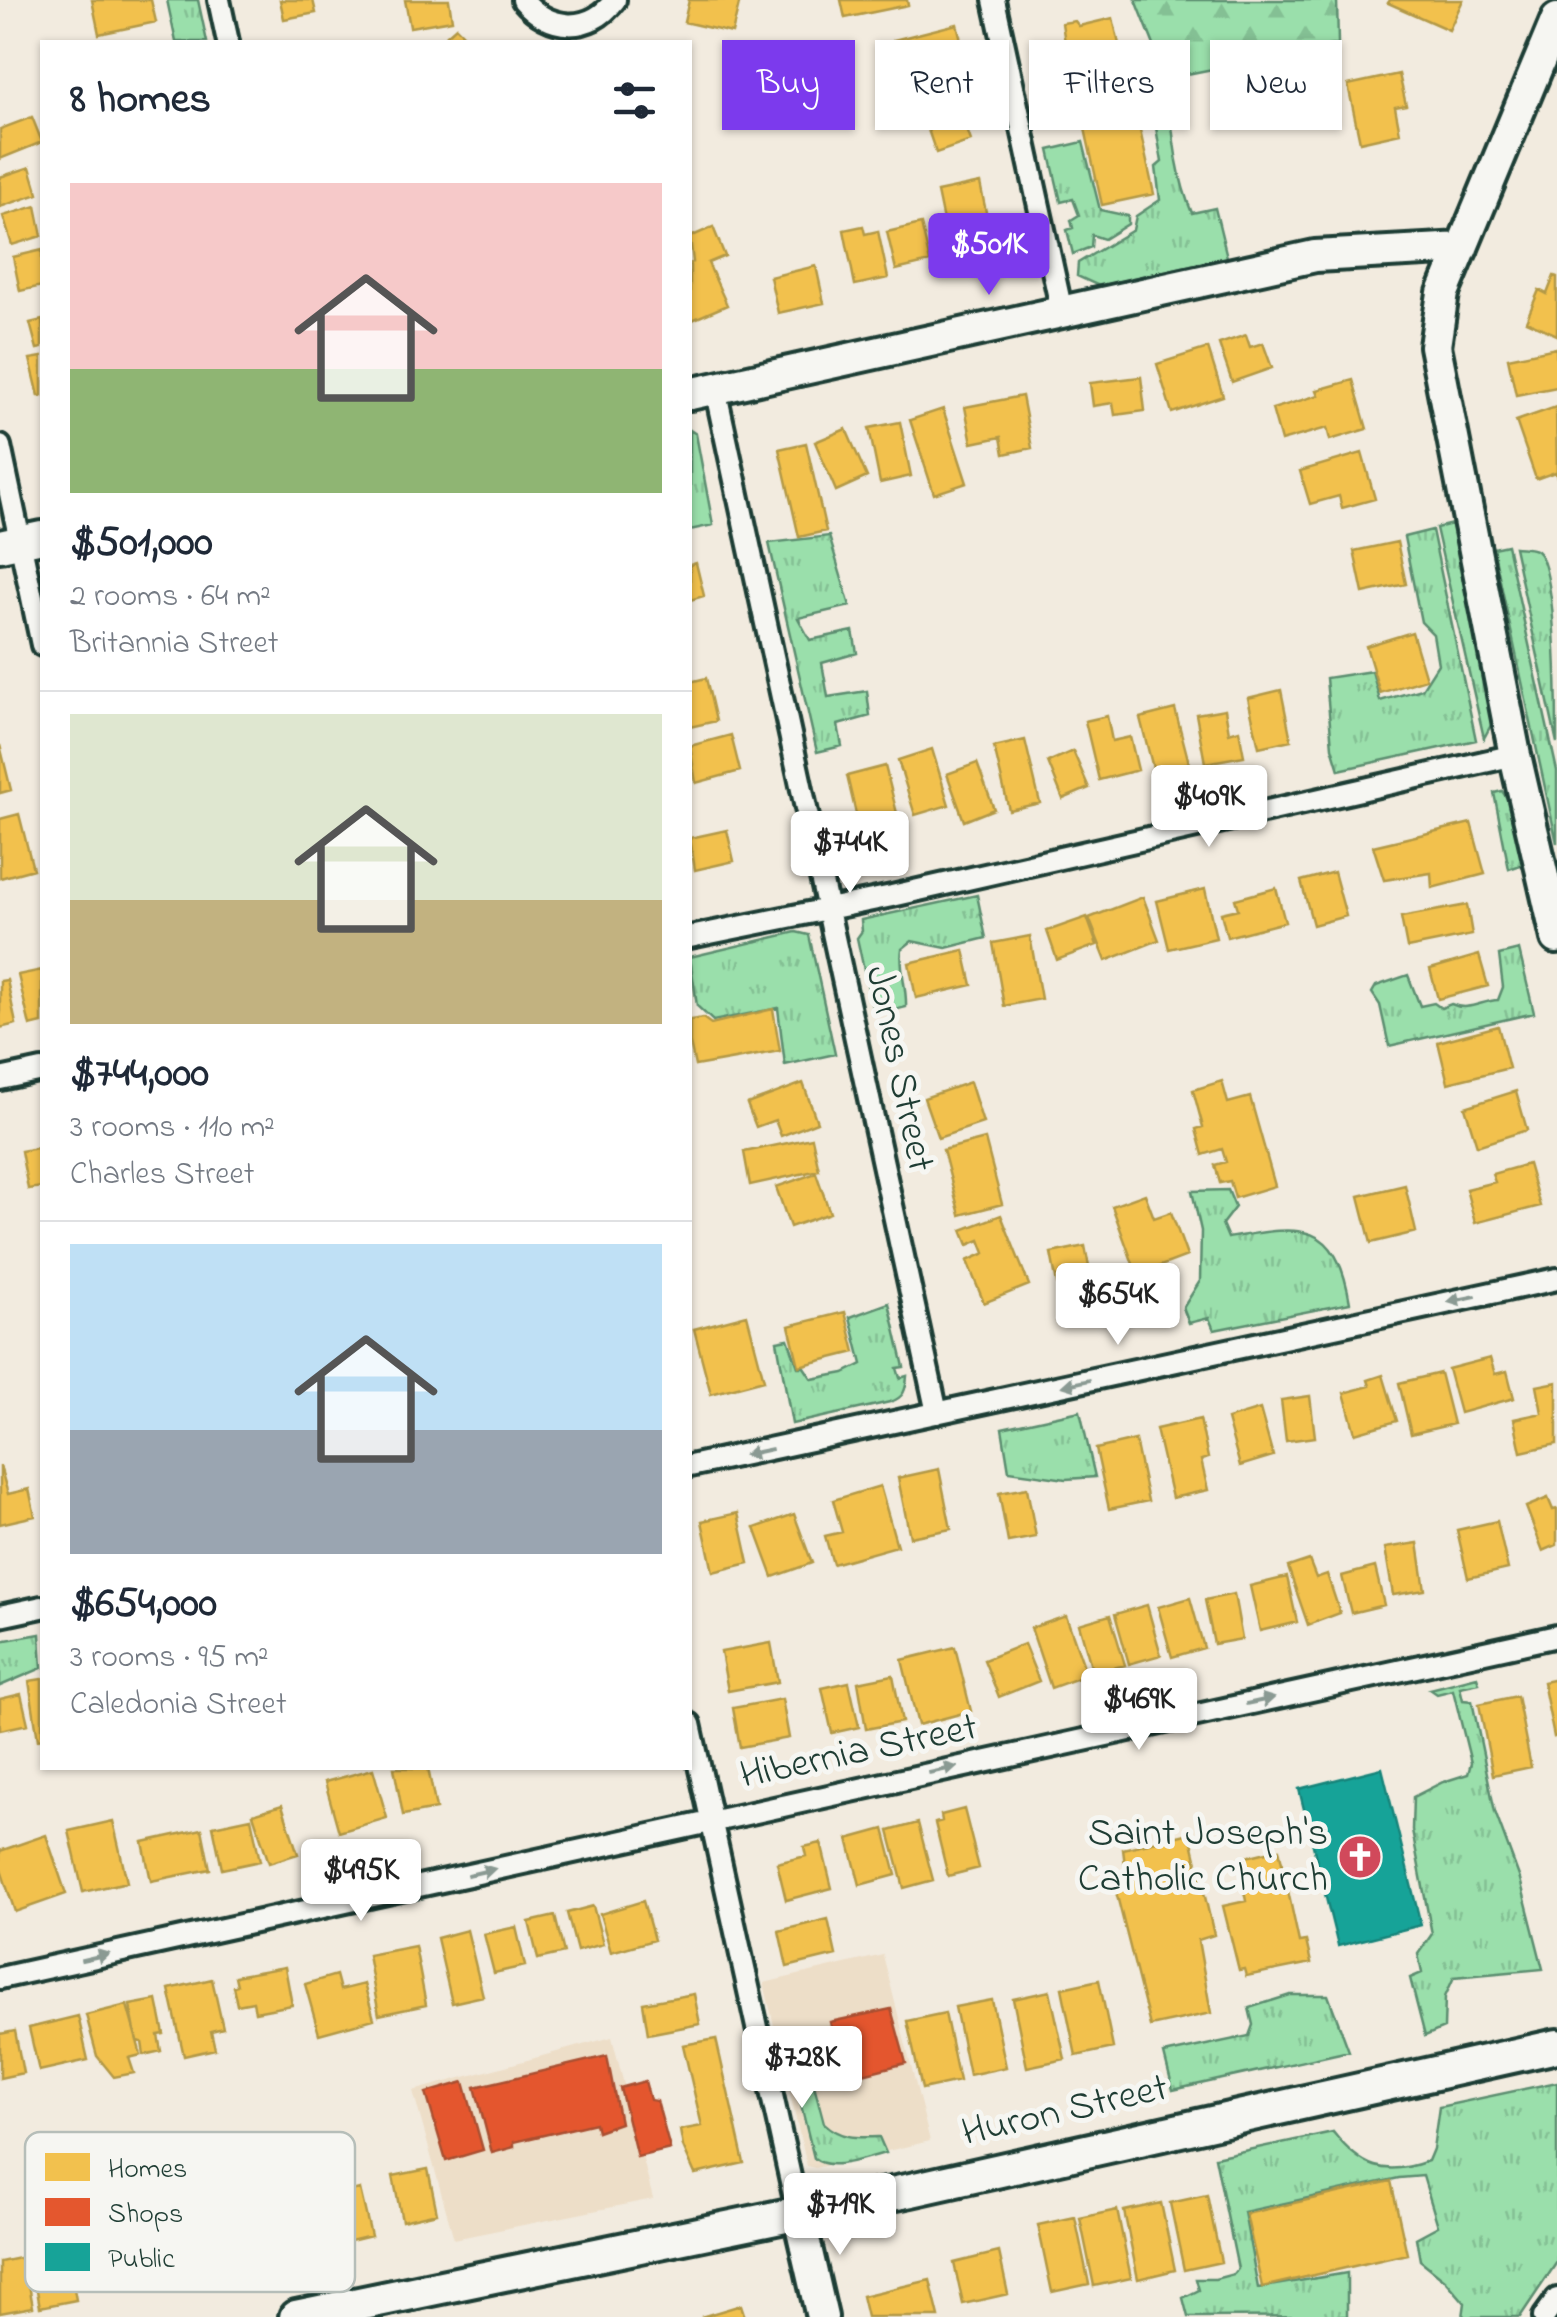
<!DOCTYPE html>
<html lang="en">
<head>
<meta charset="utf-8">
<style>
	body { margin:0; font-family:"Indie Flower",sans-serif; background:#f6f6f7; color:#1f2937; height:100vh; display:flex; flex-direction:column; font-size:38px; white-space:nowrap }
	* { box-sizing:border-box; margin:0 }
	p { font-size:32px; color:#747a83 }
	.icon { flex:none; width:55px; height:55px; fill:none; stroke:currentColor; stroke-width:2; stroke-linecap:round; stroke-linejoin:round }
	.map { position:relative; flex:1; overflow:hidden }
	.details { position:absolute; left:40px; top:40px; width:652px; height:1730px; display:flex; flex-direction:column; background:#fff; border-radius:0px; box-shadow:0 2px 8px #0004 }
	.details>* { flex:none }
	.banner { position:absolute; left:722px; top:40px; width:682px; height:90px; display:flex; gap:20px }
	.price { position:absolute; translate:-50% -85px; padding:0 22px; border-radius:10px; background:#fff; color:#222; font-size:32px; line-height:65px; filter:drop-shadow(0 2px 5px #0008) }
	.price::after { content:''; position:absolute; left:50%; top:60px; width:30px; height:22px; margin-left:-15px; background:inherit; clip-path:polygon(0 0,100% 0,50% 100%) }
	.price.selected { background:#7c3aed; color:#fff }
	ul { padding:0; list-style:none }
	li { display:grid; align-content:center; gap:20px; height:530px; padding:0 30px }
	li+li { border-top:2px solid #e0e1e3 }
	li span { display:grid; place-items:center; height:310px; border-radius:0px; color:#555 }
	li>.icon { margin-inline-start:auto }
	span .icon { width:180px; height:180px; fill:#fffc; stroke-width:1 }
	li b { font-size:42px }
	h2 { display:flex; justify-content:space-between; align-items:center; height:120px; padding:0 30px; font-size:42px }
	.tag { padding:0 35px; border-radius:0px; background:#fff; box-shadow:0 2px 8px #0004; font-size:35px; line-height:90px }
	.tag.selected { background:#7c3aed; color:#fff }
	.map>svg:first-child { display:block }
	.built { fill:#eddec8 }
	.grass { fill:url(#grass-tufts); stroke:#5c8e70; stroke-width:2.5 }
	.forest { fill:url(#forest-firs); stroke:#5c8e70; stroke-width:2.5 }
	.homes { fill:#f2c14e; stroke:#b39946; stroke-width:2.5 }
	.shops { fill:#e4572e; stroke:#a94f30; stroke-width:2.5 }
	.public { fill:#17a398; stroke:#19847a; stroke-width:2.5 }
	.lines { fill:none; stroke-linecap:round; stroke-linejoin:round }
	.street-casing { stroke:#1f3d34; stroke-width:28 }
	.secondary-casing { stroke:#1f3d34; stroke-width:38 }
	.primary-casing { stroke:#1f3d34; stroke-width:40 }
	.street { stroke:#f6f6f2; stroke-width:20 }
	.secondary { stroke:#f6f6f2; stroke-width:30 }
	.primary { stroke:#f6f6f2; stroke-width:32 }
	.oneway { fill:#8a9a93 }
	.labels { text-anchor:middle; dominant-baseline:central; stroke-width:10; stroke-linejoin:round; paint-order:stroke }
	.street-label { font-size:40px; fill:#1f3d34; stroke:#f6f6f2 }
	.poi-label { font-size:40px; fill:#1f3d34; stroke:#f6f6f2; text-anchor:end }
	.key { fill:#f6f6f2; stroke:#b6beb9; stroke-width:2.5 }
	.key-label { font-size:28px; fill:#1f3d34 }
</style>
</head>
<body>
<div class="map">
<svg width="1557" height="2317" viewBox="0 0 1557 2317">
	<defs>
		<pattern id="grass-tufts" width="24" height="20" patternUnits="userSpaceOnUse" patternTransform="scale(2.5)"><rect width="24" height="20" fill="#9adfab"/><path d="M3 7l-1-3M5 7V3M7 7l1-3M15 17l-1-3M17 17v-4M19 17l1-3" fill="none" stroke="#84c094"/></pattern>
		<pattern id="forest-firs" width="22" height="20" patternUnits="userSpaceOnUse" patternTransform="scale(2.5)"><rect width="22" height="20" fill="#9adfab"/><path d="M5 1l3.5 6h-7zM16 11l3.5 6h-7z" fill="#84c094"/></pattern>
	</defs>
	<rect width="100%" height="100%" fill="#f2ebdf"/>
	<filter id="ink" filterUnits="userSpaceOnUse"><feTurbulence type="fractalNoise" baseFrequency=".01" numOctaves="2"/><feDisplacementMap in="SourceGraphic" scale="20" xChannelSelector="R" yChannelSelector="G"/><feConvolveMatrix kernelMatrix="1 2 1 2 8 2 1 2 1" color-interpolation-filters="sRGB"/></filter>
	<g filter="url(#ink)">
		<path class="built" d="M883,1955L930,2141L815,2168L807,2166L764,1983Z
			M612,2037L653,2199L454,2239L413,2091Z"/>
		<path class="grass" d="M167,0H198L207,42H176Z
			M1131,59L1137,78L1166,72C1172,118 1173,169 1192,213L1215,208L1227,257L1099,286L1077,276L1078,263L1133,230L1136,216L1160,200L1156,167L1162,162L1151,99L1117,103L1113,63Z
			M1083,142L1100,210L1128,216V224L1104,239L1092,235L1091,247L1073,254L1067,230L1073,228L1071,220L1079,215L1073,199L1061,202L1049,150Z
			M690,430L696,434L713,525L690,530Z
			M1452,524L1491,708V725L1484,738L1436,528Z
			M1432,530L1476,740L1339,770L1332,747L1326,678L1372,671L1380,701L1422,689L1438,664L1433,634L1421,622L1404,537Z
			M829,536L850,606L798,618L810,640L853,631L857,653L822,663L828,697L867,691L870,716L838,725L842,746L817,752L769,543Z
			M1507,545L1557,771V843L1493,548Z
			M1514,547C1521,548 1532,547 1537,551C1557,568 1557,708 1557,743Z
			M1502,791L1511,804L1524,864L1509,869L1494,793Z
			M977,895L986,938L946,948L912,941L902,949C899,969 907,987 906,1007L874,1015L857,938L862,931L861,920Z
			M796,932L809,935L835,1054L785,1065L778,1008L713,1021L697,1006L690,957Z
			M1519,950L1534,1013L1389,1046L1380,1005L1372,993L1376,986L1408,975L1420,1006L1434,1003L1441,1008L1451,1004C1468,1012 1481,1001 1498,1000L1503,987L1499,955Z
			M1228,1190L1235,1207L1222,1224L1228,1238C1298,1226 1336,1217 1350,1303L1214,1330L1209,1318L1189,1323L1183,1308L1200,1281L1201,1231L1192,1191Z
			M889,1303L904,1367L897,1368L900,1378L907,1376C906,1390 904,1398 890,1402L792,1424L777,1341L788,1339L798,1367H804L812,1379L844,1373L862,1364L850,1317Z
			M1080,1411L1095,1477L1066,1479L1009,1471L1002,1428Z
			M40,1634L42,1668L0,1686V1641Z
			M1477,1677L1479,1683L1460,1687L1463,1700L1472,1701L1495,1812L1520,1879L1543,1969L1454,1977L1445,1997L1444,2028L1425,2036L1410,1978L1422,1973L1418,1954L1432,1934L1412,1830L1413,1797L1443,1782L1468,1774L1471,1763L1453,1690L1437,1694L1430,1689Z
			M1290,1995H1328L1349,2051L1173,2090L1164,2054L1249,2036L1253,2025L1249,2008Z
			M795,2027L800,2032L824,2123C841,2139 857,2138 879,2137L886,2153C866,2157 831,2173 814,2158L798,2093L803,2091L801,2082L796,2080L784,2030Z
			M1557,2082V2262L1520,2317H1463L1465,2303L1446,2281L1420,2260L1416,2238L1438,2226L1423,2176L1399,2178L1244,2212L1258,2288L1347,2273V2316L1188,2317L1183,2298L1199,2290L1196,2279H1215L1234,2274L1238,2269L1215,2157L1333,2132C1361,2168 1385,2177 1428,2161L1433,2149L1439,2107Z"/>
		<path class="forest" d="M1136,0H1337L1338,44L1167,78Z"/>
		<path class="homes" d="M92,0H151L156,22L99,34Z
			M280,0H313L316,13L284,19Z
			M405,0H449L452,20L410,27Z
			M689,0H740L732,33L684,22Z
			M841,0H907L908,5L845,18Z
			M1390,0H1463L1449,30L1388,3Z
			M1113,18L1121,53L1080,62L1078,54L1066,49L1062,23L1075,21L1079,26Z
			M957,24L964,52L900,67L894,40Z
			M456,27L471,42H439Z
			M1107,60L1115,97L1081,104L1073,67Z
			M948,74L971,141L936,153L913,86Z
			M1399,74L1406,105L1395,107L1400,133L1360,142L1348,85Z
			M1136,112L1154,194L1102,205L1084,124Z
			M32,117L42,142L0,159V129Z
			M30,167L38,194L0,207V177Z
			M980,183L994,251L951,259L937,192Z
			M36,206L42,236L12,245L3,216Z
			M921,224L930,262L896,270L887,232Z
			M863,226L865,234L878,231L888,278L855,285L844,230Z
			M713,227L725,256L708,263L727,305L690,321V263L693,262L690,237Z
			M42,250V286L20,291L13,257Z
			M816,266L824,303L778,313L770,277Z
			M1554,276L1557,277V335L1526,321L1539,290L1547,294Z
			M42,320V348L37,349L30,323Z
			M1246,335L1250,347L1263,343L1272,368L1232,382L1219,344Z
			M1208,348L1223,396L1172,413L1157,364Z
			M1556,348L1557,387L1516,395L1508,358Z
			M42,357V396H39L30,359Z
			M1141,377L1145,411L1115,415L1113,403L1093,406L1090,383Z
			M1353,380L1367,429L1330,440L1327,428L1281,441L1272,409L1319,395L1317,390Z
			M1022,396L1032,448L1004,454L1001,437L972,443L965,407Z
			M1556,407L1557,477L1555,472L1536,479L1516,421Z
			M943,409L967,483L934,494L910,420Z
			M900,422L911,476L880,483L869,428Z
			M846,429L867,477L836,491L815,442Z
			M806,443L826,531L799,537L779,449Z
			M1362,453L1375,499L1342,508L1339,496L1310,504L1300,471Z
			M1397,542L1406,584L1363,593L1354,551Z
			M696,563L704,596L690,600V565Z
			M1412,632L1426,679L1380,693L1366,646Z
			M706,678L716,721L690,727V682Z
			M1281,690L1291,740L1259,747L1248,698Z
			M1175,709L1189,763L1154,772L1140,718Z
			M1225,709L1229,733L1239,730L1244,756L1205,763L1196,714Z
			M1107,716L1112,741L1130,737L1138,770L1099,780L1085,721Z
			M731,735L740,771L696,783L690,746Z
			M1025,740L1040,803L1009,810L994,747Z
			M0,745L11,790L0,793Z
			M932,749L949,805L915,815L898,760Z
			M1073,751L1089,788L1063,799L1048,762Z
			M977,763L994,809L964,821L947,774Z
			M885,766L899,821L860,831L847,776Z
			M19,814L33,869L0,878V819Z
			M1471,823L1485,874L1432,888L1431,873L1384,880L1373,846Z
			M727,830L734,861L695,870L690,838Z
			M1334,872L1346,916L1313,925L1301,881Z
			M1276,888L1285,922L1227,937L1221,913L1238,909L1235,899Z
			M1205,889L1216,938L1169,949L1157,901Z
			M1143,897L1159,940L1106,961L1089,918Z
			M1467,905L1472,935L1407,948L1401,917Z
			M1087,917L1097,945L1057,960L1047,931Z
			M1030,936L1041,999L1004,1006L993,943Z
			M964,950L972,985L916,998L909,963Z
			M1479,955L1488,986L1438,999L1430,969Z
			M42,970V1023L30,1026L18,975Z
			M7,980L16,1024L0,1028V981Z
			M773,1009L780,1051L695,1066L690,1043V1020L703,1018L711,1024Z
			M1498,1026L1509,1068L1448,1083L1438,1042Z
			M1222,1081L1228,1103L1250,1097L1275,1186L1235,1198L1230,1181L1220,1183L1215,1165L1226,1162L1222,1149L1203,1155L1196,1129L1203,1127L1193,1090Z
			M970,1082L983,1123L938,1138L924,1098Z
			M803,1083L817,1122L781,1136L775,1120L756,1127L747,1104Z
			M1516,1091L1527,1130L1477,1146L1465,1107Z
			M812,1138L819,1170L750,1185L744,1152Z
			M985,1139L1002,1204L960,1215L943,1150Z
			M42,1147V1187L28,1189L21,1151Z
			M1528,1164L1540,1206L1475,1223L1466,1189L1495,1182L1492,1174Z
			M816,1173L830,1213L790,1227L776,1187Z
			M1405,1185L1416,1232L1371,1243L1359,1196Z
			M1145,1194L1154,1218L1171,1212L1187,1256L1137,1275L1112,1206Z
			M1001,1215L1029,1285L984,1303L967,1261L985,1253L980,1240L968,1245L962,1230Z
			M1085,1246L1093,1288L1059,1294L1051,1253Z
			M845,1312L855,1352L799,1366L789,1326Z
			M747,1315L764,1380L711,1394L694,1329Z
			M1490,1358L1495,1374L1507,1371L1514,1398L1460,1413L1448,1369Z
			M1440,1373L1453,1424L1411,1434L1399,1383Z
			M1383,1375L1397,1421L1355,1433L1344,1393L1370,1386L1368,1380Z
			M1557,1382V1444L1521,1452L1514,1419L1542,1413L1537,1386Z
			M1310,1396L1315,1437L1286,1441L1281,1400Z
			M1260,1409L1273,1456L1240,1466L1227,1419Z
			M1200,1419L1208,1458L1201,1460L1208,1490L1172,1498L1156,1429Z
			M1135,1440L1148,1501L1109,1509L1096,1449Z
			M0,1466L8,1494L29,1489L35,1516L0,1524Z
			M939,1469L951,1529L910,1537L898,1478Z
			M880,1486L897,1546L833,1564L825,1536L842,1532L833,1500Z
			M1027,1488L1036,1537L1008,1542L999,1493Z
			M1548,1498L1553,1510L1557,1509V1545L1543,1551L1526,1507Z
			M738,1513L749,1563L713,1572L702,1521Z
			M794,1514L812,1563L773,1577L755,1528Z
			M1497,1521L1508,1569L1468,1578L1457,1530Z
			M1418,1543L1425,1590L1393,1595L1385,1548Z
			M1309,1560L1316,1578L1327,1574L1340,1613L1308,1625L1288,1567Z
			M1375,1567L1384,1605L1351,1613L1342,1576Z
			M1287,1577L1297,1622L1260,1631L1250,1586Z
			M1234,1594L1242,1639L1214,1644L1205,1600Z
			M1190,1598L1204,1648L1172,1657L1158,1607Z
			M1147,1605L1161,1655L1129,1664L1115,1614Z
			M1110,1615L1125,1665L1093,1673L1079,1624Z
			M1066,1616L1087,1675L1051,1688L1031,1628Z
			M771,1643L778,1682L728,1691L721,1652Z
			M1024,1644L1039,1681L999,1697L984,1660Z
			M955,1647L971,1711L918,1725L902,1660Z
			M893,1675L902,1722L866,1729L858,1682Z
			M42,1679V1739L38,1740L29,1681Z
			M1557,1679V1736L1554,1737L1543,1682Z
			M849,1682L859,1727L832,1733L822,1688Z
			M21,1694L28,1724L0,1730V1699Z
			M1517,1696L1531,1767L1493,1775L1479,1704Z
			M782,1699L789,1738L740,1747L733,1708Z
			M394,1768H428L436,1809L403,1815Z
			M373,1769L387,1818L339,1832L325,1782Z
			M282,1805L298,1854L269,1863L253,1814Z
			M964,1809L979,1868L948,1876L935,1823L942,1821L941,1815Z
			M251,1818L260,1861L222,1869L213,1826Z
			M113,1821L127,1882L83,1892L69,1831Z
			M918,1823L933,1880L904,1888L889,1831Z
			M202,1829L210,1869L151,1881L143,1842Z
			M884,1829L896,1875L860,1885L848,1839Z
			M1190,1833L1214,1935L1198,1940L1211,2013L1150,2026L1112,1876L1126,1873L1123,1849Z
			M46,1835L66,1894L15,1912L0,1867V1851Z
			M821,1843L832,1888L786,1900L777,1863L806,1856L804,1847Z
			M1279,1849L1299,1942L1306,1941L1311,1963L1246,1976L1244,1969L1239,1970L1223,1906L1246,1901L1238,1859Z
			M643,1901L654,1940L611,1952L600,1914Z
			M593,1906L603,1944L577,1951L567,1913Z
			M555,1916L564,1953L538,1959L529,1922Z
			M828,1919L836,1955L787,1967L779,1931Z
			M516,1927L525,1966L494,1973L484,1934Z
			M467,1930L483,1996L452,2003L437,1938Z
			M415,1946L426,2005L379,2015L368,1955Z
			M285,1967L292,2005L255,2012L253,2002L237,2005L233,1986L237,1985L235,1976Z
			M336,1975L340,1990L364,1984L374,2019L319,2034L305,1984Z
			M212,1979L223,2028L211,2031L215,2049L184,2056L169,1989Z
			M1099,1980L1113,2048L1076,2056L1062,1988Z
			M1050,1991L1065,2059L1027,2067L1013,1999Z
			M694,1994L700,2024L648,2034L643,2003Z
			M157,2000L164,2034L158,2035L161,2051L144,2055L142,2042L137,2041L130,2005Z
			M992,2000L1006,2067L969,2075L955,2007Z
			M127,2005L141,2055L129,2058L134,2073L114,2077L97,2056L86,2015Z
			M945,2013L959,2081L922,2089L907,2021Z
			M78,2016L88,2060L39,2071L29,2028Z
			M15,2031L23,2073L0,2078V2034Z
			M716,2039L744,2163L695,2174L683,2147L680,2130L702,2126L683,2045Z
			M428,2169L437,2213L402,2221L393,2176Z
			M1391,2181L1407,2254L1262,2287L1246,2214Z
			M360,2189L371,2236L334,2245L323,2197Z
			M1207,2195L1221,2262L1184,2270L1170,2203Z
			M1161,2203L1175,2270L1138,2279L1124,2211Z
			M1117,2210L1131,2278L1094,2286L1080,2218Z
			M1075,2217L1089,2284L1052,2292L1038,2225Z
			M67,2250L76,2300L40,2307L31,2257Z
			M999,2252L1008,2294L963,2304L954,2263Z
			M24,2257L33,2307L0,2313V2262Z
			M930,2280L939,2317H867L862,2296Z
			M741,2305L745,2317H701Z"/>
		<path class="shops" d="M891,2009L906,2063L843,2079L830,2022Z
			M607,2056L620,2123L597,2131L595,2123L514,2142V2147L492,2153L475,2087Z
			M645,2081L650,2100L657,2101L670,2149L637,2157L620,2088Z
			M464,2082L483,2150L446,2161L426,2093Z"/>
		<path class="public" d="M1382,1768L1421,1925L1338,1946L1299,1789Z"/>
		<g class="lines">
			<defs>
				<path id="street" d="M219,0L228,42
					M523,0C549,31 590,34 615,0
					M994,0L1062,312
					M715,388L937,1413
					M0,446L42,645
					M690,937L892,896L1515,755
					M0,1079L42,1070
					M690,1466L1557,1279
					M0,1616L42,1607
					M690,1724L798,2213
					M0,1978L1557,1636
					M1544,2317L1557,2299"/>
				<path id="secondary" d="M1557,19L1443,293L1435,346L1515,755L1557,938
					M690,394L1315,256L1462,248
					M0,546L42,537
					M798,2213L822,2317"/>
				<path id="primary" d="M296,2317L911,2190L1557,2046"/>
			</defs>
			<use href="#street" class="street-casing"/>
			<use href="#secondary" class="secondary-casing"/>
			<use href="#primary" class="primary-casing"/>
			<use href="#street" class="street"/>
			<use href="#secondary" class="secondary"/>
			<use href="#primary" class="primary"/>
		</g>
		<defs><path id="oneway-solid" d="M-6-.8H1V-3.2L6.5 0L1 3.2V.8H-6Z" transform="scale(2.5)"/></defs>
		<g class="oneway">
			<use href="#oneway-solid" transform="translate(1462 1299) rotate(168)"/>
			<use href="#oneway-solid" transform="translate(1076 1383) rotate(168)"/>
			<use href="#oneway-solid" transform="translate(758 1452) rotate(168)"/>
			<use href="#oneway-solid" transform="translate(1260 1701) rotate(-12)"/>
			<use href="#oneway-solid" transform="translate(943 1770) rotate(-12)"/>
			<use href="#oneway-solid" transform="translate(481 1872) rotate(-13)"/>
			<use href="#oneway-solid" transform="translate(95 1957) rotate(-13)"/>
		</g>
	</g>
	<defs>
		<symbol id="church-disc" viewBox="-11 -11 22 22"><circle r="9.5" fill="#d1495b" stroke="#f6f6f2"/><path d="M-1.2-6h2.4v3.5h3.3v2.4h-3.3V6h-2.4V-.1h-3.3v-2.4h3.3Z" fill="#fff"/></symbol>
	</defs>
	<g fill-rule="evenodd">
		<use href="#church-disc" x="1335" y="1832" width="50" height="50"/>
	</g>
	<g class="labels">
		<g class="street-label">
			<text transform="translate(898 1069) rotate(78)">Jones Street</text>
			<text transform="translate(859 1753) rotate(-12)">Hibernia Street</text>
			<text transform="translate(1065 2112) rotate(-13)">Huron Street</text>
		</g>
		<g class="poi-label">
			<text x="1328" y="1834">Saint Joseph's<tspan x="1328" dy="46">Catholic Church</tspan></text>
		</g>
	</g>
	<rect x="25" y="2132" width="330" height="160" rx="15" class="key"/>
	<rect x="45" y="2153" width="45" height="28" fill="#f2c14e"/>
	<rect x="45" y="2198" width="45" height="28" fill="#e4572e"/>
	<rect x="45" y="2243" width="45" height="28" fill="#17a398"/>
	<g class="key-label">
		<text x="108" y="2177">Homes</text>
		<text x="108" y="2222">Shops</text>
		<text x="108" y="2267">Public</text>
	</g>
</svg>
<b class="price selected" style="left:989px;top:298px">$501K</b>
<b class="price" style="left:1209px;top:850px">$409K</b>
<b class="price" style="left:850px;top:896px">$744K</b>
<b class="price" style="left:1118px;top:1348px">$654K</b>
<b class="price" style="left:1139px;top:1753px">$469K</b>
<b class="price" style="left:361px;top:1924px">$495K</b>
<b class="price" style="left:802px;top:2111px">$728K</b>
<b class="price" style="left:840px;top:2258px">$719K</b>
<div class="banner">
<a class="tag selected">Buy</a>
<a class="tag">Rent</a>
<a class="tag">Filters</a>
<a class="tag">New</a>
</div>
<section class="details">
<h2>8 homes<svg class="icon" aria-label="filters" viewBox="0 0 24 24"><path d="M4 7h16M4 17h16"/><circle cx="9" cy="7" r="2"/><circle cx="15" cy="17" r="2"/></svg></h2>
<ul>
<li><span style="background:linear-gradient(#f6c9c9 60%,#8fb573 0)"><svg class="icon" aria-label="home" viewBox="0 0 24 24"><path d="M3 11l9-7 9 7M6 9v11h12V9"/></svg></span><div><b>$501,000</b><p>2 rooms · 64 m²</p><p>Britannia Street</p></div></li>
<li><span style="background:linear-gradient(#dfe7d0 60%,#c2b280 0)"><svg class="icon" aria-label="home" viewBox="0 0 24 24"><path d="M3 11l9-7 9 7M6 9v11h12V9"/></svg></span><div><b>$744,000</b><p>3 rooms · 110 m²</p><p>Charles Street</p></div></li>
<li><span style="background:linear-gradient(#bfe0f5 60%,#9aa5b1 0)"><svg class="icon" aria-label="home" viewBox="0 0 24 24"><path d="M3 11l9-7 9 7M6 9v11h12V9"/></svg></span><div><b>$654,000</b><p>3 rooms · 95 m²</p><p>Caledonia Street</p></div></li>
</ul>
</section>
</div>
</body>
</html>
